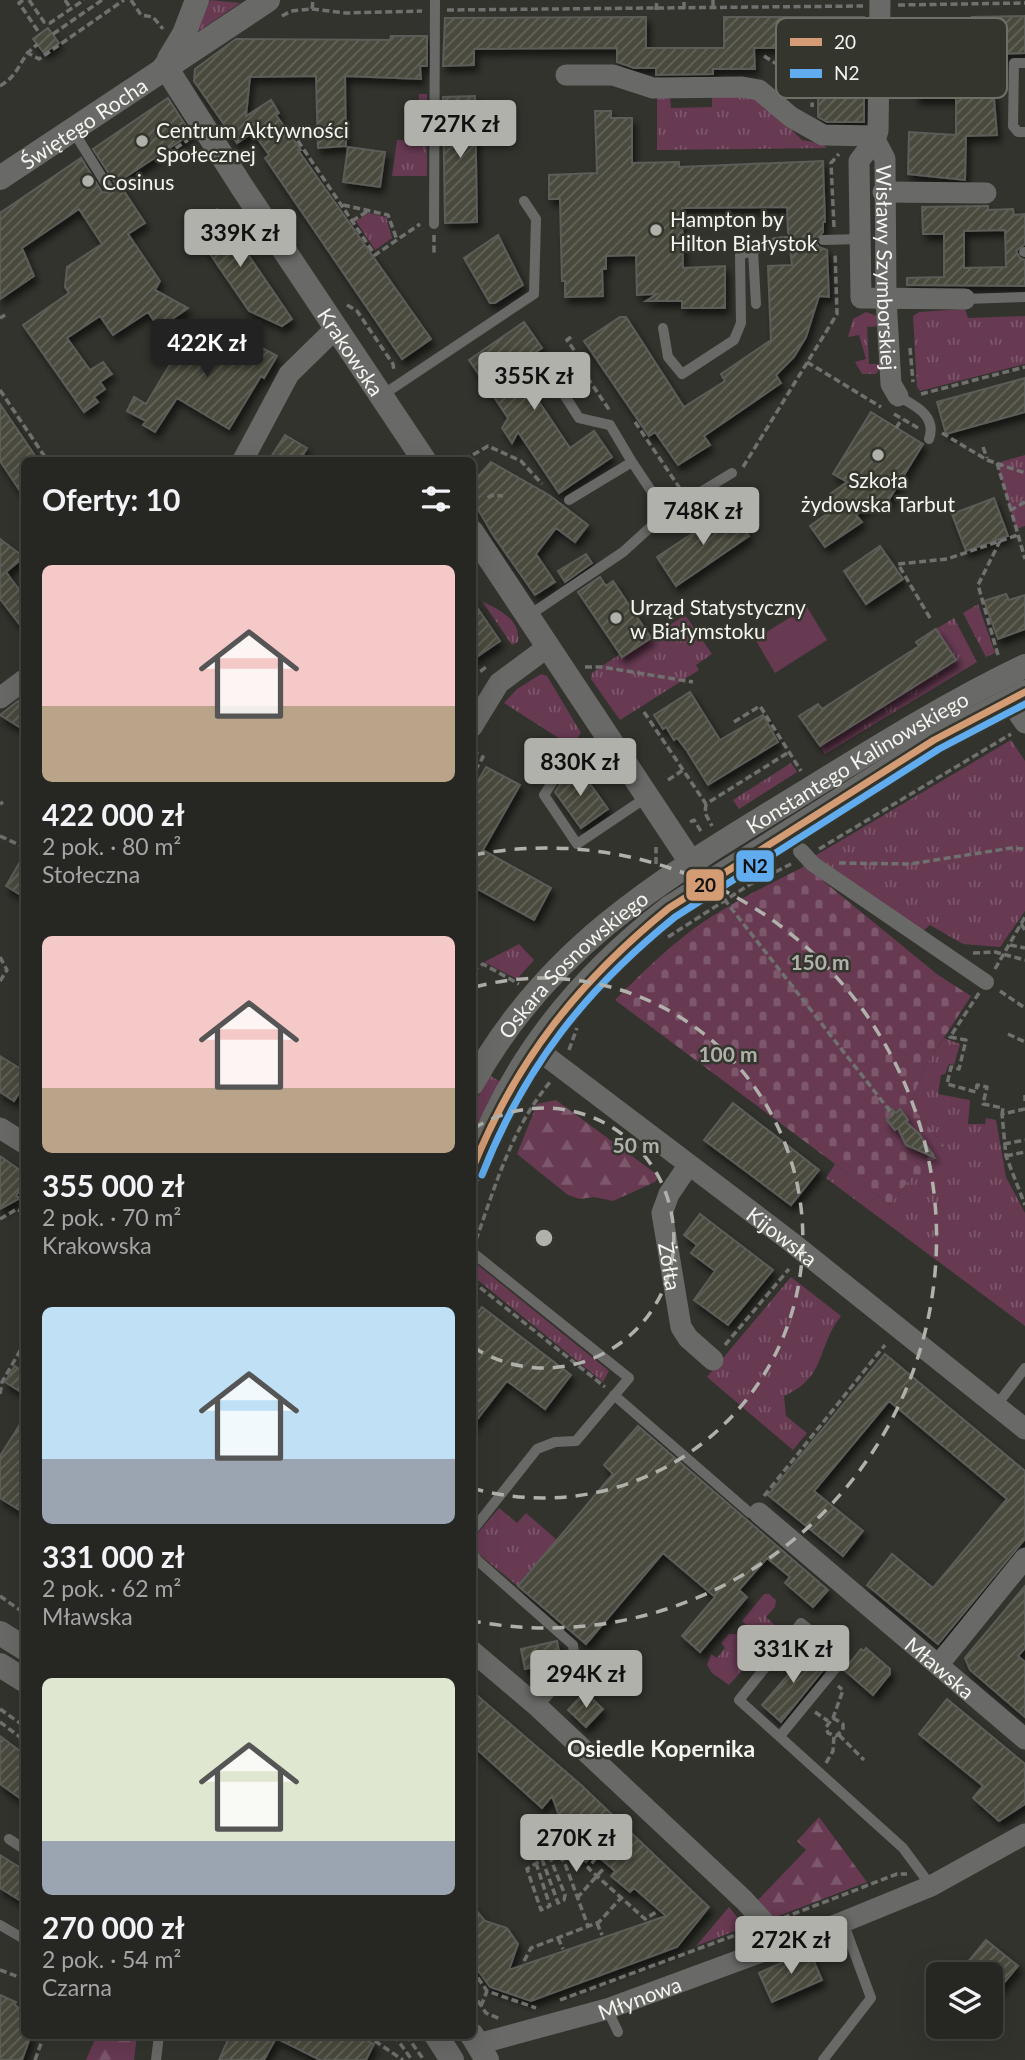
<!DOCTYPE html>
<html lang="pl">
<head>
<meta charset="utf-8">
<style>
	body { margin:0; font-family:Lato,sans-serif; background:#32322f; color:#f1f3f6; height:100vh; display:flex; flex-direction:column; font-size:26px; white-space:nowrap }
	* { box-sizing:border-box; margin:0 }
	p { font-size:23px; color:#a4a5a5 }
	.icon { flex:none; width:38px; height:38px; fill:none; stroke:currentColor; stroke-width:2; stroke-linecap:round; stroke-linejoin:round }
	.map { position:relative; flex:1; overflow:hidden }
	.sheet { position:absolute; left:21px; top:457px; width:455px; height:1582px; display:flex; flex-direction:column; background:#262622; border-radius:10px; box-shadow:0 7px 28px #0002,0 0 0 2px #424340 }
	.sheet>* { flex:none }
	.fabs { position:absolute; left:926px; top:1962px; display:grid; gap:14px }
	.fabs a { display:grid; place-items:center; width:77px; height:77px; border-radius:10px; background:#262622; box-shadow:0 7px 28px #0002,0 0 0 2px #424340; font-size:35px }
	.price { position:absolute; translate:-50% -60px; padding:0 16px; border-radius:7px; background:#b0b1ab; color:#111; font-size:23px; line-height:46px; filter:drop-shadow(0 2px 4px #0008) }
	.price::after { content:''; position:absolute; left:50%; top:42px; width:21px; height:16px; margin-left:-10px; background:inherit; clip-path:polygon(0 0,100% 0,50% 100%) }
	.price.current { background:#222; color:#fff }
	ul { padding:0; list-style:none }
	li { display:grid; align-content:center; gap:14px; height:371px; padding:0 21px }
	li span { display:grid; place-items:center; height:217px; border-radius:10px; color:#555 }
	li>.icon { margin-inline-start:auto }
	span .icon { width:126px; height:126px; fill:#fffc; stroke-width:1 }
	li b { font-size:30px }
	h2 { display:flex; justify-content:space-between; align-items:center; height:84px; padding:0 21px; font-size:30px }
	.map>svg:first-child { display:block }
	.grass { fill:url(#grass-tufts) }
	.forest { fill:url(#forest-firs) }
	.cemetery { fill:url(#cemetery-stones) }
	.garden { fill:#673a52 }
	.building { fill:url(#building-hatch); stroke:#5c5c58; stroke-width:2; fill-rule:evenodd; filter:url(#shadow) }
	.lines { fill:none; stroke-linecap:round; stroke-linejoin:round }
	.path { stroke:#70706e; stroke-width:3.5; stroke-dasharray:7 3.5; stroke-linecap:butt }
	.service { stroke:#696967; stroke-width:10 }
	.pedestrian { stroke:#696967; stroke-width:16 }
	.minor { stroke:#696967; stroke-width:21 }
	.tertiary { stroke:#696967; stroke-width:24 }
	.bus-1-casing { stroke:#34352c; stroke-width:12 }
	.bus-2-casing { stroke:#34352c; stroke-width:12 }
	.bus-1 { stroke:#d39c74; stroke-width:7 }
	.bus-2 { stroke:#60acee; stroke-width:7 }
	.ring { fill:none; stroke:#b0b1ab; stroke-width:3.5; stroke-dasharray:12 9 }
	.poi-dot { fill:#b0b1ab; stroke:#34352c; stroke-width:2.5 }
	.labels { text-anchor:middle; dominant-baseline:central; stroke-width:5; stroke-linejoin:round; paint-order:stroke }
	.street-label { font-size:21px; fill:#f4f5ef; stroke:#34352c }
	.poi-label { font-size:21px; fill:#f4f5ef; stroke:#34352c; text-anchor:start }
	.neighbourhood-label { font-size:23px; font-weight:bold; fill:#f4f5ef; stroke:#34352c }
	.key { fill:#34352c; stroke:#6e6f66; stroke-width:2 }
	.key-label { font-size:19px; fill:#f4f5ef }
	.centre { fill:#b0b1ab; stroke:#34352c; stroke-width:3.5 }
	.ring-label { font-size:21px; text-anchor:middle; font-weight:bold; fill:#b0b1ab; stroke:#34352c; stroke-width:5; stroke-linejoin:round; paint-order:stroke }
	.line-badge { stroke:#34352c; stroke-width:2.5 }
	.pale-badge-label { font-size:19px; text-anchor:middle; font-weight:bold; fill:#111 }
</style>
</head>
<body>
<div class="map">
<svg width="1025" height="2060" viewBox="0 0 1025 2060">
	<defs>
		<pattern id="grass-tufts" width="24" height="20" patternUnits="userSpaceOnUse" patternTransform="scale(1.75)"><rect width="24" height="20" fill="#673a52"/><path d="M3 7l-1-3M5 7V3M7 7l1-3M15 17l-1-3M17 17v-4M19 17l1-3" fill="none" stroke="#7d576b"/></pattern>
		<pattern id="forest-firs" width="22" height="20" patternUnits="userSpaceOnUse" patternTransform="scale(1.75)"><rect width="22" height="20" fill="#673a52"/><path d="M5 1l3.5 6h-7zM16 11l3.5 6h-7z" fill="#7d576b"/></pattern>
		<pattern id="cemetery-stones" width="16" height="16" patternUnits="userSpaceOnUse" patternTransform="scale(1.75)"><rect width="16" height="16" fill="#673a52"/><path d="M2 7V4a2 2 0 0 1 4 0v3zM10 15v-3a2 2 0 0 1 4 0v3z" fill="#7d576b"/></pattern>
		<pattern id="building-hatch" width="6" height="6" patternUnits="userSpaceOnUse" patternTransform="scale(1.75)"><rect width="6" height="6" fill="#494a3e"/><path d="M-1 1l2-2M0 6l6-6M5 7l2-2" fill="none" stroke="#64655a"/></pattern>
		<filter id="shadow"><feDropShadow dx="3.5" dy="6" stdDeviation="3.5" flood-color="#0009"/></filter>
	</defs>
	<rect width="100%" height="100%" fill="#33332e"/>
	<path class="grass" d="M210,0L240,3L196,33Z
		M419,94H427V176H392L397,140L418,141Z
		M712,95L749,96L766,105L802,140L822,144L827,148L657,150V98L670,97L671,108L712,107Z
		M369,213L386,217L392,238L375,250L356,221Z
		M965,309L968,318L1025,316V364L920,391L917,387L913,316L919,312Z
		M866,312L877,316L880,326L867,327L869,364H882L876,374H862L855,362L866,359L859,335L848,337L853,319Z
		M1025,455V526L1016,529L997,463Z
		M482,601C499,610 521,619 518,642L512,645Z
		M978,604L995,653L986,657L963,613Z
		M685,615L712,654L696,665L699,670L620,720L591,679L592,673L620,654L622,657Z
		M954,618L977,662L825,754L820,746L956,660L936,629Z
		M541,674L547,676L581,733L571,746L504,703L517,689Z
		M1011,740L1025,761V911L1000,947L963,944L930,925L923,931L813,857Z
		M791,763L797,772L739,809L733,800Z
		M519,944L534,960L517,979L484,962Z
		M944,1038L960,1044L954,1065L949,1064L945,1074L941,1075L938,1094L970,1100L968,1124H985L986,1118L996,1120L1006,1177L1025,1213V1326L826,1178L835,1164L890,1205L913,1175L946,1148L910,1104L925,1067Z
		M489,1075L501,1082L473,1140V1107Z
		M474,1262L609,1371L603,1382L473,1276Z
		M791,1277L841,1316C816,1348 827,1377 784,1396L786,1416L807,1433L793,1450L707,1377Z
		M499,1508L517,1523L526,1513L557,1540L518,1586L481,1556L474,1546L476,1535Z
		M764,1594H769L776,1600L775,1607L766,1617L780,1630L772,1641L765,1642L742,1621Z
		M729,1634H737L757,1654L729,1685L712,1673L707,1665L711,1654L717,1658L725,1648L721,1643Z
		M729,1907L745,1927L696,1946Z"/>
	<path class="forest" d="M556,1100L659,1176L655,1182L613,1201L594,1197L580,1199L568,1195L517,1154L537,1104Z
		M819,1817L867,1882L773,1918L757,1901L806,1850L797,1841Z
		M97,2035H137L134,2060H86Z"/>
	<path class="cemetery" d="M805,866L938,975L971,996L925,1067L910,1104L946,1148L947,1160L925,1176L913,1175L890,1205L615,1000C641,974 666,949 696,927C730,903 768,885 805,866Z"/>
	<path class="garden" d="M807,607L827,640L775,673L755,639Z"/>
	<path class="building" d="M1025,16V53L997,54L998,78H995L993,86L997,135L966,136L965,180L908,174L909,132L956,135V98H916L915,28L973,27L972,17Z
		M646,17V48H724V17H864V122H827L818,117V92H831V48H754L755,69H713V74L656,75V68H634L617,62V48L474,49V65L443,66L445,18Z
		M48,28L59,43L44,53L33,39Z
		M391,36H427V66H420L421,79L345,76L346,146L318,148L316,76L250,77L246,116L271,100L279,113L276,115L301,150H298L431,339L402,359L265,158L269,155L253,132L237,143L194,81L195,69L236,39L390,40Z
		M475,96L477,222L445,223L443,97Z
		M168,98L191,134L118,182L145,223L128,234L160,281L155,290L188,308L159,328L148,312L113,335L100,316L67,338L90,370L103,362L112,374L100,382L105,389L94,397L98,402L84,412L23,325L69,293L65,287L67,267L102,244L79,209L22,248L34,276L0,299V213L81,158L102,192L113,193L115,183L93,149Z
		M595,111H611V118H632V163L679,162V167L823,161L825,222H823V232L815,241L819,247L827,250L829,297L819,296L806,337L794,357L776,375L781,383L704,436L710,445L678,465L655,432L649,436L584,341L620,317H626L684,407L725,381L721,374L771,340L768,266L792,265L790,249L796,245L797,240L788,233L787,207L682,208L683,268L725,266V308H682V301H646L657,294L637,295L636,255L606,256V269H602L603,296L565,297V281H562L560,199H549V175L597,173Z
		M348,147L385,152L380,187L343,182Z
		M988,206V210L1013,209L1014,215L1025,214V244L1016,251L1020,258L1025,260V286L907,285V278L944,277V234H923L922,207ZM1005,230L1006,267L964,268V231Z
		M217,209L292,319L282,326L249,311L191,226Z
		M498,235L523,285L495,303H490L464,258Z
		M524,322L542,348L515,366L570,448L594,431L612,457L559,493L518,432L512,443L502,428L508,418L469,360Z
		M195,323L232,345L238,335L277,356L264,378L261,376L229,429L177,398L155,432L143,425L146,421L127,411L134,397L146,404Z
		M1025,378V412L946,434L937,402Z
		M0,404L38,460H24V497L0,461Z
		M871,412L923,444L885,506L877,501L856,515L862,522L825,547L810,526L838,506L830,494L847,482L833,474Z
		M285,435L307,448L300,460H269Z
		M491,462L549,495L588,525L575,542L556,528L536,554L555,582L535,595L493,535L472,499V483Z
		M994,498L1008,536L966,551L952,514Z
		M731,508L749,536L676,586L657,557Z
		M0,539L24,557L6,572L24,596V630L0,599Z
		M880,546L903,579L866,604L844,571Z
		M586,554L592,563L565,582L558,571Z
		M600,577L606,586L613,581L651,638L622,657L578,592Z
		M1006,594L1009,600L1025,595V629L998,639L984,601Z
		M472,600L500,641L472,660Z
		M936,629L956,660L820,746L799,716L818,704L822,709L919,646L916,642Z
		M690,692L720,740L763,715L778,742L708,785L687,751L677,738L674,740L666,727L663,729L654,715Z
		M18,701L24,705V730L0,715Z
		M486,767L520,785L483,850L551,888L534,920L472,886V791Z
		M578,767L608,809L581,828L555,792L565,777Z
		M24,855V897L6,886Z
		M0,1056L24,1071V1085L14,1101L0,1092Z
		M733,1103L819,1170L791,1205L704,1140Z
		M888,1106L896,1113L900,1109L908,1120L906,1122L920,1135L934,1157L906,1145L898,1128L895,1130L887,1120L892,1116Z
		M0,1156L24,1173V1183L16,1196L20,1198L0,1209Z
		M700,1214L773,1270L728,1325L694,1300L715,1271L691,1253L697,1245L684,1235Z
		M482,1307L571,1375L545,1409L507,1381L472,1426V1320Z
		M885,1354L1025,1471V1539L938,1644L867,1585L892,1554L933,1588L1007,1499L889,1401L814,1491L863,1531L843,1556L768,1495Z
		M15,1366L24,1372V1394L5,1382Z
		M24,1418V1513L0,1498V1456Z
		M638,1426L828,1590L813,1607L785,1583L790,1577L767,1558L739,1590L747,1597L700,1652L682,1636L715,1597L663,1553L586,1644L518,1586L613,1474L604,1465Z
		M1025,1586V1648L1018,1656L1025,1662V1717L970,1670L965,1658Z
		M557,1641L561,1662L525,1669L521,1649Z
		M866,1648L890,1669V1674L873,1695L844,1670L861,1649L864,1651Z
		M790,1649L803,1657L806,1654L824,1669L781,1722L762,1705L795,1667L784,1657Z
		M472,1691L580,1784L709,1907L677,1947L531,2001L490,1987L472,1962V1905L485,1921L507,1928L518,1944L509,1970L666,1916L634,1888L630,1892L611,1876L615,1871L594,1853L586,1862L556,1835L563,1827L552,1796L542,1808L472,1745Z
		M585,1692L603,1709L586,1727L568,1710Z
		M947,1699L1025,1764V1804L999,1821L973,1798L983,1786L919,1734Z
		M0,1736L24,1754V1801L0,1784Z
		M0,1855L24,1870V1903L0,1888Z
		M986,1940L1018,1966L990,2000V1974H958Z
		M809,1950L822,1980L772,2002L759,1973Z
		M0,1995L16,2002L15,2005L24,2012V2035H31L22,2060H0Z
		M230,2035H355L374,2044L366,2060H320L276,2038L264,2060H219Z"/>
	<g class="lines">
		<path class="path" d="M23,0L19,3L40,34
			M29,0L44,22L50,23L84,0
			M65,0L71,9
			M131,0L141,15L153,17L163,29
			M713,0V9
			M898,5L1025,3
			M312,9L346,13L422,11
			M684,9V0
			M447,10L863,6
			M656,10L657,0
			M282,16L291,11L312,9L313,0
			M53,34L102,0
			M26,52L39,59L124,0
			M793,53L806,81
			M764,56L813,87L812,107
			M787,71L827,52
			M0,86C23,72 17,59 38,44
			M292,132L375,255L420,224
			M167,154L188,140
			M343,205L388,215L397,240
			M352,221L368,211
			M834,227L831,163L839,154
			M434,235V254
			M347,305L357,311L393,364L394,371
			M0,318L5,315
			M571,337L567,340L581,360L577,362L610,411
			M910,348L913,382
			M807,362L881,407
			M0,390L47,460
			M921,394L1025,367
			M894,414L918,428
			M635,422L681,490
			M896,428L902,419
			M942,433L987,460L1025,473
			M983,447L987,458
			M464,460L488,446L521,461L542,484
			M997,463L1011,510
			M743,467L837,314L835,252
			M488,498L492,495L503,496
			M1025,502L1011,510L1025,559
			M473,508L477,505
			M930,618L898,564L947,559L1018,535
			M998,655L978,585L1000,541
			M585,667H602L693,682
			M472,678L486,667
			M644,712L706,804L789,752
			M734,722L760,706L801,771
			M472,751L483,757L472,776
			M668,780L683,770
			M0,804L3,802
			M706,804L705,813L712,826
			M690,822L694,820L702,833
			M0,836L24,847
			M819,849L1011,734
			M839,863L910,864L1011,848L1025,849
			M656,864V847
			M724,899L893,1115
			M1021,924L1025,930
			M668,937L749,885L791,864
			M1010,945L1025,948
			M973,953L995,952L1025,960
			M0,957L7,970L0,981
			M995,969L1025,917
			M472,971L483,964L519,984
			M1000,991L1025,1008
			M979,993L950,1037L966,1040L959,1069L951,1067L947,1084L976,1092L977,1085L987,1087L983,1104L1003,1108L1002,1114
			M1008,1034L1025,1042
			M569,1050L577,1028
			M1025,1095V1101
			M1025,1109L1002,1114L1006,1156L1025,1205
			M1004,1144L1025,1140
			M1006,1156L1025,1152
			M0,1219L17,1209L24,1213
			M476,1240C496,1184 512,1127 551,1081
			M472,1281L605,1387
			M725,1345L789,1269
			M0,1394L2,1382L24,1344
			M764,1496L885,1345
			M0,1596L24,1613
			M0,1709L24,1726
			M815,1712L828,1721
			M833,1718L843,1724V1730L836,1736L828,1733L826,1727L833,1718L843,1690L838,1686
			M0,1722L24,1740
			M839,1735L864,1760
			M24,1745V1747
			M826,1763L833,1751L834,1736
			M596,1858L588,1868L645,1919L658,1911
			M542,1859L558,1903L564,1900L565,1895L549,1855
			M536,1863L550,1906L541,1910L527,1869C536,1863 545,1858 553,1852L564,1861L588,1926
			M577,1898L605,1867
			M783,1918L897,1874H907
			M597,1923L602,1935
			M558,1938L563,1949
			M524,1961L531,1948L599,1922L621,1898
			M472,1969L487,1991L536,2008
			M0,1970L24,1979
			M24,1989V1996
			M472,1992L486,2013L500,2019
			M560,2000L749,1930
			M481,2006L487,1991
			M62,2035L69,2041
			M366,2035L403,2060
			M394,2035L412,2060
			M406,2035L424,2060
			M35,2060L44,2035"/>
		<path class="service" d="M1025,63H1014L1013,126L1018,132H1025
			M72,129L108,187
			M434,224L435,0
			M823,240L860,239
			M753,251L756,304
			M1024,252H1025
			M965,299L1025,297
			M663,328L668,357L682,374L734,340L741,323L740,255L776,242L789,241
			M544,363L579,418L610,425L632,462
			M381,396L534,294L536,219L524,201
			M898,396C915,406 937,415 929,439
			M569,500L632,462L666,513
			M528,616L623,552L666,513L732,473
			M607,736L564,764L544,795L577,844L647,797
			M472,1252L629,1378L576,1441L555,1442L537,1449L472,1531
			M614,1395L750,1513H759
			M996,1406L1025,1368
			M472,1552L477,1560L573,1645L575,1663L538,1707
			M780,1736L844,1658L801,1623L739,1700L903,1848L931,1886
			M9,1839L24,1849
			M0,1925L24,1939
			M607,2009L618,2032
			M156,2060L159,2035
			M823,2060L871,1998L843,1922"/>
		<path class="pedestrian" d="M801,851L813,864L986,982"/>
		<g class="minor">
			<path d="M880,0L878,131L875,140L859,161L861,298L965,299"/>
			<path d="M566,75H613L653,88L742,87L759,90L791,117L823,135L876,136"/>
			<path id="s1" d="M875,140L885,159L886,299L891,384L898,396"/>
			<path d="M883,192L986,193"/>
			<path d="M243,460L289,374L335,329"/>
			<path d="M0,698L24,680"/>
			<path d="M1009,700L1025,723"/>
			<path d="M472,727L499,683L549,646"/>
			<path id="s2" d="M534,1047L790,1241L1025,1429"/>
			<path d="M0,1128L24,1143"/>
			<path id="s3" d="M688,1166L669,1194L662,1213L681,1327L688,1338L713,1360"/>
			<path id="s4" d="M759,1513L1025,1739"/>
			<path d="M472,1651L538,1707L744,1900L766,1924L777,1946"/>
			<path d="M939,1664L1025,1558"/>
			<path id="s5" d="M478,2044L607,2009L843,1922L931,1886L1025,1834"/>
		</g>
		<g class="tertiary">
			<path d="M169,59L184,34L197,0"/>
			<path id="s6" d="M165,66L242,187L424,460"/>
			<path id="s7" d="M0,178L268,0"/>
			<path d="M472,532L700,876"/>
			<path id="s8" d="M472,1084C551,941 670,875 803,793C876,748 948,703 1025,666"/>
			<path d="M472,1171C509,1064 579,977 669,908L934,740L1025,692"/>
			<path d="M0,1633L24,1648"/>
			<path d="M0,1665L24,1680"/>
			<path d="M436,2035L452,2060"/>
			<path d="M472,2035L487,2060"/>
		</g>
		<defs>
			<path id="bus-1" d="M472,1170C516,1060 578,982 669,908L934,740L1025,692"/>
			<path id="bus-2" d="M482,1175C525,1066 585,990 675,917L939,749L1025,704"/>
		</defs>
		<use href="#bus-1" class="bus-1-casing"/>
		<use href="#bus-2" class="bus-2-casing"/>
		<use href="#bus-1" class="bus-1"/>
		<use href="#bus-2" class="bus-2"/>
	</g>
	<g class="ring">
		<path d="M473 1129A130 130 0 1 1 473 1347"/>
		<path d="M475 987A260 260 0 1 1 475 1489"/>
		<path d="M473 855A390 390 0 1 1 473 1621"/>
	</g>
	<g class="poi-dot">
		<circle cx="142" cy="141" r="7"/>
		<circle cx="88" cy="181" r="7"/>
		<circle cx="656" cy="230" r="7"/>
		<circle cx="878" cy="455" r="7"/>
		<circle cx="616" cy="618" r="7"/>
	</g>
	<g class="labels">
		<g class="street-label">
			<text stroke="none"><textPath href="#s7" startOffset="100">Świętego Rocha</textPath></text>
			<text stroke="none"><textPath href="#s1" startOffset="130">Wisławy Szymborskiej</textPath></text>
			<text stroke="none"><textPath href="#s6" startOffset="341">Krakowska</textPath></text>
			<text stroke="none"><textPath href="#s8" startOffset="509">Konstantego Kalinowskiego</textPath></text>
			<text stroke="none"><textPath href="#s8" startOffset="158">Oskara Sosnowskiego</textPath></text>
			<text stroke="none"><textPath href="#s2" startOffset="312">Kijowska</textPath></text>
			<text stroke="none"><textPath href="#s3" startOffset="108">Żółta</textPath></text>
			<text stroke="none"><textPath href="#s4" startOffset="238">Mławska</textPath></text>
			<text stroke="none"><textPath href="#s5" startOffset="168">Młynowa</textPath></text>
		</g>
		<g class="poi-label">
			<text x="156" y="129">Centrum Aktywności<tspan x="156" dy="24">Społecznej</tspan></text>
			<text x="102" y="181">Cosinus</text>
			<text x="670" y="218">Hampton by<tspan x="670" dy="24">Hilton Białystok</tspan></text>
			<text x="878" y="479" text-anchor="middle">Szkoła<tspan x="878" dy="24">żydowska Tarbut</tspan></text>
			<text x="630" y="606">Urząd Statystyczny<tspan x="630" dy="24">w Białymstoku</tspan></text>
		</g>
		<g class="neighbourhood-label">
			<text x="661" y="1748">Osiedle Kopernika</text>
		</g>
	</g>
	<rect x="776" y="18" width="231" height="80" rx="10" class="key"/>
	<rect x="790" y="38" width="32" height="8" fill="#d39c74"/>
	<rect x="790" y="69" width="32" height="9" fill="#60acee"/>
	<g class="key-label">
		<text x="834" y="49">20</text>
		<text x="834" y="80">N2</text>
	</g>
	<circle cx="544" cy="1238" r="10" class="centre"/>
	<g class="ring-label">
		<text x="820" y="970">150 m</text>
		<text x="728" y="1062">100 m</text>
		<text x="636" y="1153">50 m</text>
	</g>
	<g class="line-badge">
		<rect x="735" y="849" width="40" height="34" rx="7" fill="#60acee"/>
		<rect x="685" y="868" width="40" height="34" rx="7" fill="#d39c74"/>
	</g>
	<g class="pale-badge-label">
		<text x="755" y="873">N2</text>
		<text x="705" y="892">20</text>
	</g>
</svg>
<div class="fabs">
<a><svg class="icon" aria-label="layers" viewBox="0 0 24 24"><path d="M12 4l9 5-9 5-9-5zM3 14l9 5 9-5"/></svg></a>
</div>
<b class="price" style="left:460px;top:160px">727K zł</b>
<b class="price" style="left:240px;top:269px">339K zł</b>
<b class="price current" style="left:207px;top:379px">422K zł</b>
<b class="price" style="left:534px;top:412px">355K zł</b>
<b class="price" style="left:703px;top:547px">748K zł</b>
<b class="price" style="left:580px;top:798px">830K zł</b>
<b class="price" style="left:793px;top:1685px">331K zł</b>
<b class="price" style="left:586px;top:1710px">294K zł</b>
<b class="price" style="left:576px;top:1874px">270K zł</b>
<b class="price" style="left:791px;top:1976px">272K zł</b>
<section class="sheet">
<h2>Oferty: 10<svg class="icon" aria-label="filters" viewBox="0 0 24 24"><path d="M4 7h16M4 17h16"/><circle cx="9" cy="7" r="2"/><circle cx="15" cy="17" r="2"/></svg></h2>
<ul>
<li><span style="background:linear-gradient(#f6c9c9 65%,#b9a48a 0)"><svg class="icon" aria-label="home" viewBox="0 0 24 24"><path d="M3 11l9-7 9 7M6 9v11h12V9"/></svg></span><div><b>422 000 zł</b><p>2 pok. · 80 m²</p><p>Stołeczna</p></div></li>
<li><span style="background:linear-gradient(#f6c9c9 70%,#b9a48a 0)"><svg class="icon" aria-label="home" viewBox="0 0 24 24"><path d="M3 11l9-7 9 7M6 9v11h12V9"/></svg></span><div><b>355 000 zł</b><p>2 pok. · 70 m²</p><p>Krakowska</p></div></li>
<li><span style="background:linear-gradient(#bfe0f5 70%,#9aa5b1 0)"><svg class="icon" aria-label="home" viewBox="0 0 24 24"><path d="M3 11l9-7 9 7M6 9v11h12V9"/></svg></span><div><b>331 000 zł</b><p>2 pok. · 62 m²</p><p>Mławska</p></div></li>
<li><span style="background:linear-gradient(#dfe7d0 75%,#9aa5b1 0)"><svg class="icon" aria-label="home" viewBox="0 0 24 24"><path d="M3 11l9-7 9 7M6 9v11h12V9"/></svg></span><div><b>270 000 zł</b><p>2 pok. · 54 m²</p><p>Czarna</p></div></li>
</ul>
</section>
</div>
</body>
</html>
